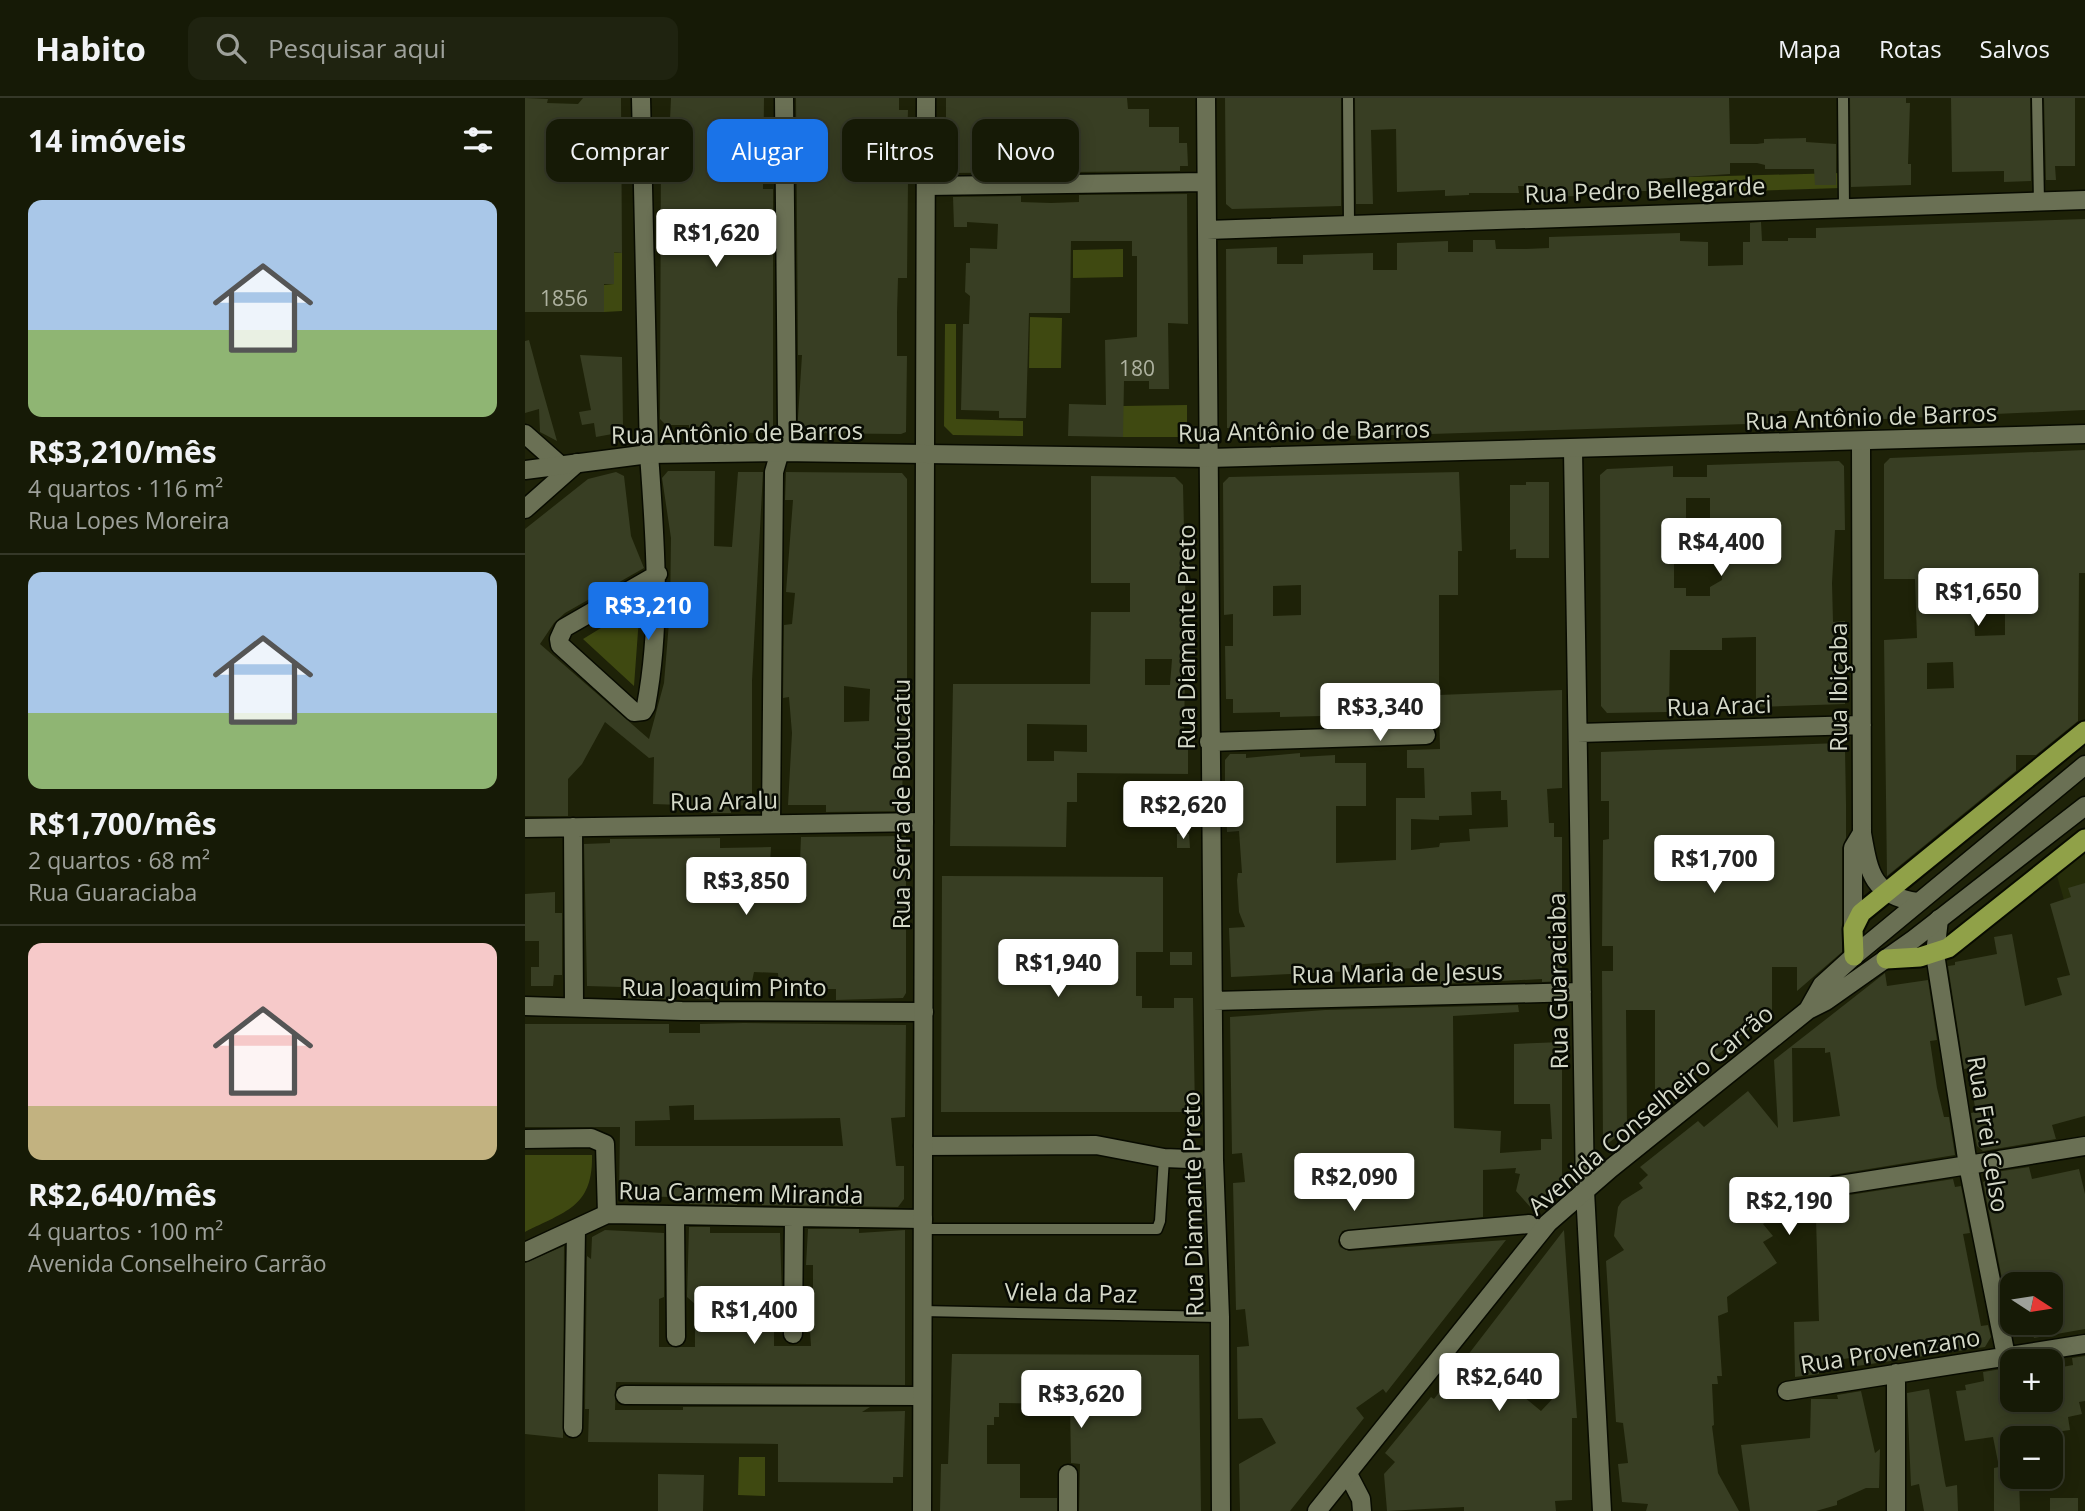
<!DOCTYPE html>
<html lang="pt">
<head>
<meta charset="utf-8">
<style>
	body { margin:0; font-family:"Open Sans",sans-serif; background:#1f2310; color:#f1f3f6; height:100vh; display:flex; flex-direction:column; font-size:26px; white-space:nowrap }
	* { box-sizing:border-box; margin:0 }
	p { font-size:23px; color:#9ea19b }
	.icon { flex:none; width:38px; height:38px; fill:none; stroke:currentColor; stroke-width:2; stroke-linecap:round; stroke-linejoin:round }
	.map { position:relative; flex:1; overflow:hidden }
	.drawer { display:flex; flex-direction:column; background:#161a06; width:525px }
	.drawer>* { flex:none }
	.guide { position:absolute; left:21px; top:21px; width:665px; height:63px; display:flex; gap:14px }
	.needle { width:46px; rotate:102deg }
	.buttons { position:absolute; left:1475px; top:1174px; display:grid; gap:14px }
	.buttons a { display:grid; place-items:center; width:63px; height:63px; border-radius:14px; background:#161a06; box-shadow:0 4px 18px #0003,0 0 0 2px #353828; font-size:35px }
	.price { position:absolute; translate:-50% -60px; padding:0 16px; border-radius:7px; background:#fff; color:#222; font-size:23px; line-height:46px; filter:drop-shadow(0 2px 4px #0008) }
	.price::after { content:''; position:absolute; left:50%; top:42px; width:21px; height:16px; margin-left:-10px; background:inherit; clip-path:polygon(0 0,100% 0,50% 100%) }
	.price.selected { background:#1a73e8; color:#fff }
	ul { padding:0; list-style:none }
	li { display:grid; align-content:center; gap:14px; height:371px; padding:0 28px }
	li+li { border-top:2px solid #353828 }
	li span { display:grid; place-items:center; height:217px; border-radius:14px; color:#555 }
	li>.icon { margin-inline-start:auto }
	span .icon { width:126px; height:126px; fill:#fffc; stroke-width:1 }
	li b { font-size:30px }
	h2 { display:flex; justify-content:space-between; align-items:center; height:84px; padding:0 28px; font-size:30px }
	.chip { padding:0 24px; border-radius:14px; background:#161a06; box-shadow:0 4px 18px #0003,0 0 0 2px #353828; font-size:24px; line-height:63px }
	.chip.selected { background:#1a73e8; color:#fff }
	header { display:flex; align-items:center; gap:42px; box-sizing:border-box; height:98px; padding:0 35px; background:#161a06; border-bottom:2px solid #353828 }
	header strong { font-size:33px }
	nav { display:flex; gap:38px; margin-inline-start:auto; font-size:24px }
	.search { width:490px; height:63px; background:#1f2310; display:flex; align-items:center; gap:18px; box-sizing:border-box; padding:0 24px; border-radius:14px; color:#9ea19b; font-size:26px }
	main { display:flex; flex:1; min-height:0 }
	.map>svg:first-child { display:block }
	.built { fill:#262d0a }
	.green { fill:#3f4911 }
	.building { fill:#383e23; fill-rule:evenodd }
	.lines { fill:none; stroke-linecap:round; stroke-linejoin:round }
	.service-casing { stroke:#080b00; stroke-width:13 }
	.minor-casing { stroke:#080b00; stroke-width:21 }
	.tertiary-casing { stroke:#080b00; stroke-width:21 }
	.secondary-casing { stroke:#080b00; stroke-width:21 }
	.trunk-casing { stroke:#080b00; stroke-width:23 }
	.service { stroke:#6a7054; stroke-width:10 }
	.minor { stroke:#6a7054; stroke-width:18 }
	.tertiary { stroke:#6a7054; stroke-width:18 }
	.secondary { stroke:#6a7054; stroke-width:18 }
	.trunk { stroke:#90a148; stroke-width:19 }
	.labels { text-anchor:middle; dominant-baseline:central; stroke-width:5; stroke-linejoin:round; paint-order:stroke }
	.number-label { font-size:21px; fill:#aeb2a0 }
	.street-label { font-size:24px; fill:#d5d9c9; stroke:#080b03 }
</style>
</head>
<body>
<header>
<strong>Habito</strong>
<div class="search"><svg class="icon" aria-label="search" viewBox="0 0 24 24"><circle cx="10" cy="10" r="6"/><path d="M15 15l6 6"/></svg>Pesquisar aqui</div>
<nav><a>Mapa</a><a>Rotas</a><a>Salvos</a></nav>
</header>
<main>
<section class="drawer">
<h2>14 imóveis<svg class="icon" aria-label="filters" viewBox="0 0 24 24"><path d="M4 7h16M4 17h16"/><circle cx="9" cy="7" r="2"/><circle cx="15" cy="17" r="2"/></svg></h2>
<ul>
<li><span style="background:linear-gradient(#a9c7e8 60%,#8fb573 0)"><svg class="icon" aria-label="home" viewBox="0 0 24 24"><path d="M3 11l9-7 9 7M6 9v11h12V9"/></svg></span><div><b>R$3,210/mês</b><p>4 quartos · 116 m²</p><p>Rua Lopes Moreira</p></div></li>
<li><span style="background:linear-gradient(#a9c7e8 65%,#8fb573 0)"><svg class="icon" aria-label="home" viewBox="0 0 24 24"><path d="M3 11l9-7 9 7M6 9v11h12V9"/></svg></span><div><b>R$1,700/mês</b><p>2 quartos · 68 m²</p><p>Rua Guaraciaba</p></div></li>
<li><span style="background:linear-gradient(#f6c9c9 75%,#c2b280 0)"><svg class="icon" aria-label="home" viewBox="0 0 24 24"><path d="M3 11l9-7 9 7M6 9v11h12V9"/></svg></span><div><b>R$2,640/mês</b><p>4 quartos · 100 m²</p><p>Avenida Conselheiro Carrão</p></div></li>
</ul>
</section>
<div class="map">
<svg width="1560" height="1413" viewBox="0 0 1560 1413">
	<rect width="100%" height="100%" fill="#1e2208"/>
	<path class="built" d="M1560,754V874L1532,778Z"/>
	<path class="green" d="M1315,75L1316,90L1164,95V79Z
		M0,148L97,155V213L79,214V187L89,186V176Z
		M598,151V179L548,180V152Z
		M505,219L537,220L536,270H504Z
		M420,226H431V321L498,323V338L428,337L419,328Z
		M662,307V331L655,339H598V308Z
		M115,506L109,588L58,541Z
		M0,1057H67C68,1109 41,1113 0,1134Z
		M214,1359H240V1398L213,1397Z"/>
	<path class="building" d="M0,0L23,1L22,5L53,6L58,0H96L97,155L89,154V186H79V214H0Z
		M146,0H239L238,91H248V335L164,334V327H141L135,321L136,43H144Z
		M271,0H374V12H383L382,44H374V83H383L382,180H373L372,215V258H382L381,334L376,336L272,335L277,257H273Z
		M421,0H602L603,11H624V29H654V45H662L663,68H655V73L421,75Z
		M700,0H816V108L707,111L701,106Z
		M830,0H1204L1205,46H1232L1239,45V41L1281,40V44L1311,46V87H1290L1289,71H1240V67L1232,65H1205V76L1129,81V93H1115L1116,97H1091V89H1054V98L1018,99V88H993L994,95H944V97L920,98V92L872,94L871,31L846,32L848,106H831Z
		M1325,0H1381V5H1385L1383,66H1386V87L1326,89Z
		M1426,0H1505L1506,83L1479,84V73L1427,74Z
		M1519,0H1550V68H1530L1531,82H1521Z
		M662,96L663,226L643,225L644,291H624V283H599L598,339L543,338L544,306L581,307L580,242L612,239V158H607V143H546L545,215H504L501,320H474V313L436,312L438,226H444L445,198L440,194L441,165H445V150L472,151L473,126L442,124V129H429L428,99L496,98V104L526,105L554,104V97Z
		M1560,121V312L1315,323V313H1254V325L874,337L801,338V331L751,332V339H722V331L702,330L701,151L752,149V166H778V157L848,155V172H872V145L923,143V154H948V142H970L971,151H1001L1024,150V139L1155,135V143L1183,144V168L1218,167V144H1225V125L1236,124L1237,143H1263V140H1291V130Z
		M4,242L15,283L32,343L15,334L14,311L0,315V243Z
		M55,257L97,259L98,329L93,335L71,339L69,325L57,327L54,314L66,312Z
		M1560,352V475H1554L1553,623L1511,657H1491V673L1362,778L1359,542L1392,540L1390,481H1359V366L1365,360ZM1480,478V537L1450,538L1447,479ZM1428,564L1429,590L1402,591V565Z
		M1314,363L1319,368L1320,432H1310L1307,485L1308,524L1320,523V606L1231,609V539L1197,540V552H1145L1144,614L1082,615L1076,608L1075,377L1082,371L1148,368V379H1182V367ZM1161,400H1185V462H1198L1197,482L1185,489V498H1161V490H1149V461L1161,460Z
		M143,373H190L189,448L207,449L213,374H238L227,583V708L206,707V715H186V708L128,706L129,659L124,660L80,624L57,666L43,681V718H0V431L63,381L91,374L99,378L106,438L119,470L40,515L29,525L15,546L124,641L139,585L145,512L146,440L137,380Z
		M261,374L377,375L382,381V669H378L377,697H382V713L301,714V707H263L267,635L264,599L258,600L259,527L267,526L270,495L261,494L268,402H260ZM319,588L345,591L344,623L319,624Z
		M934,374L937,453H933V497H914V597L1037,592V690L1022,691L1024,725H1029V739H1037V883L1017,884V881L915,886V869L868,871V864L826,867V873L706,879L704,830L720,829L714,814L712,782L713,775H717L714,733L702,734L701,711L713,710L712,686H700V662L705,656H721V660L775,655V659L810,657V665H841V708H811V765L871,762V700H900L899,670H882V652L915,651L914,616L866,617V607H838V617L755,619V614L708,615V601H701L700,548H708V516L699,517L698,385L704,379ZM776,487V517L748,518V488ZM976,693V702H982L983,729L944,731L945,743L915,745L914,749L886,752V721L914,722V718L947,717L946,694Z
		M566,378L650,379L658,387L662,565H660L659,646H663V676L552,675V704H542L541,749L425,748L428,586H565L566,514H605V485H566ZM620,561H647L645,587H620ZM502,626L562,627V654L529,653V663H502Z
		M1001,384H1024V460H991V451L985,452V387H1001Z
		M1315,645L1320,651L1321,706V740L1317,750V854L1272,893V869H1247V913L1150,991H1130V912H1101L1102,1031L1078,1049L1077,873H1088V848H1077L1078,742L1084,741V703H1076V654ZM1186,738L1185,772L1150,773L1148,740Z
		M652,736H664L665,750H652Z
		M381,738V895L378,900L311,902V891H254L253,875L229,874L225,893L222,894L197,887L196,892L185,889L184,901H171V891L146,892L145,901L97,900L96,889L62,888L59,746L85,745V741L195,740V750L246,749L244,784L274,787L276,739Z
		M417,778L638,779V854H611V898H617V910H649V900H668L670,1014H416Z
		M1560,785V1018L1527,1027L1531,1041L1458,1053L1452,1048L1446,1015L1451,1014L1448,998H1450L1445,970L1439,971L1423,868L1430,867V864L1472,856L1469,839L1487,836L1500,908L1537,897L1532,880L1545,877L1525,806L1546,799L1543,790Z
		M30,794V815H37V877H29L28,888H6V869H14V843H0V796Z
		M645,854H667V867H645Z
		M1360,875L1362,888L1403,882L1412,942L1405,943L1412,990L1419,1019H1424L1430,1057L1307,1077L1299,1083L1298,1090L1304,1098L1311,1099L1428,1081L1430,1089L1436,1088L1445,1135L1438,1136L1456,1228L1463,1227L1466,1239L1460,1249L1332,1268L1331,1259L1294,1265V1276L1270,1279L1269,1224L1294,1223L1290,1086L1256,1101V1104H1245L1253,1115L1238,1126L1248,1138L1238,1144L1252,1165L1202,1199L1203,1214L1193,1218L1197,1278H1192L1193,1286H1187L1189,1327L1187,1328L1193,1375L1214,1413H1121L1123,1406L1097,1404L1093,1366L1103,1365L1098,1325L1091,1324L1081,1163L1099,1152L1089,1138L1093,1109L1097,1103L1118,1090L1114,1085L1123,1077L1115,1069L1173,1023L1179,1029L1223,993L1253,1030L1249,962ZM1267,950H1300V955L1305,954L1315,1018L1268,1024Z
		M993,907L994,914L928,918L929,1030L976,1033L975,1055L1016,1052V1041H1027L1025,1006H989V946L1037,944V1080L1007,1111L991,1093L995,1076L990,1075L991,1070L958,1072V1119L817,1133L813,1144L815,1149L824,1153L981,1142L861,1295L858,1291L831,1310L839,1320L765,1413H715L714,1366L751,1345L737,1320L713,1321L712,1249L724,1248L720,1211L711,1212L708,1085L720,1084L717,1055L707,1056L705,919L800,912Z
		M219,925L381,927L380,1019L366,1020L371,1068H379V1101L373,1109L237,1107V1097H212V1107L164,1106V1100L149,1099L94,1098L95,1029H0V926H144V935H175V926ZM169,1007V1022L315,1020L318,1048H110V1023L145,1022L144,1008Z
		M1504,1069L1507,1081L1554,1071L1560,1096V1231L1509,1240L1508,1237L1501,1238L1486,1226L1526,1225V1186H1478L1458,1084L1471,1079V1074Z
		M164,1129H185V1135H255L257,1199L249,1200V1248H286L283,1199H288V1167H281L283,1131H334V1135L380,1132V1287L91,1284L90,1312H158V1309H345L337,1314L380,1313L378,1379H368V1385L253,1384V1346L63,1344L64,1311H60L62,1158L66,1161L67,1139L80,1132L139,1135V1199L134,1201V1249H170V1206L162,1199Z
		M1039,1132L1052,1320H1047V1402L1030,1403L1031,1413H939V1409L862,1413L859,1376L870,1364L860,1355L906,1299L909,1301ZM1009,1276L1034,1294L1016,1313L994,1295Z
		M39,1148L38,1340L0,1336V1165Z
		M427,1256L674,1257L676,1413H554L555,1366L546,1365L545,1306L474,1305V1319H469V1327H462V1366H495V1400H532V1413H415L416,1366H423Z
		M1560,1258V1303L1554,1304L1557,1316L1543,1319L1545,1332L1488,1340V1379H1494L1495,1413H1469V1370L1474,1369L1468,1339L1440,1343L1431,1293L1441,1292L1440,1287L1459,1283L1458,1274L1488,1269V1302H1530L1526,1271L1548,1267L1547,1260Z
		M1404,1291L1420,1385L1421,1389L1432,1387L1433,1413H1399L1394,1386L1386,1388L1382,1295Z
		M1336,1293L1350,1355L1355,1351L1354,1390H1341L1312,1403V1407L1291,1413H1225L1216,1347L1285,1340L1286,1301H1313L1312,1297Z
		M133,1376L179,1377L178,1413H133Z
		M1525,1400H1553V1413H1525Z"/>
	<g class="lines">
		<defs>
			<path id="service" d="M823,0L824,126
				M1318,0L1319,109
				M1512,0L1514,104
				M398,1131H632L635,1123L639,1060
				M397,1213L695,1219"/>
			<path id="minor" d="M681,0L689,1062L695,1219L696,1413
				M401,88L681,84
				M682,132L1560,102
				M0,336L35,367
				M1336,343L1337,735C1344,775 1347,797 1392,804
				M1048,352L1060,1093L1077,1413
				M124,356C130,441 137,523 121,608L118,613L109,614L35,547L34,541L39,530L133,476
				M0,411L52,365
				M1053,635L1337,627
				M684,644L901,637
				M246,726L249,374L262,329L259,0
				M48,729L49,909
				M0,730L399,724
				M1328,831V750L1337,735
				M688,903L1057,894
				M0,908L157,913L399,914
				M0,1041L66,1040L80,1046L82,1116
				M398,1048L571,1047L639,1060L689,1062
				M1309,1088L1443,1067L1481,1258
				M150,1118L151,1239
				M824,1142L1004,1126L1016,1133
				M0,1154L82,1116L398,1121
				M268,1236L269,1119
				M1262,1293L1560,1246
				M100,1297L397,1298
				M48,1330L51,1131
				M823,1376L836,1401L837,1413
				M543,1413V1376
				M1371,1413V1275"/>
			<path id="tertiary" d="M116,0L124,356
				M1414,821L1410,856L1443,1067L1560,1048
				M397,1413L401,0"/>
			<path id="secondary" d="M0,372L124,356L254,354L684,360L1560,336
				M1283,912L1297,887L1329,858L1560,667
				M792,1413L1023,1125L1085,1071L1283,912L1301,903L1389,841L1560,708"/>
			<path id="trunk" d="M1329,858L1328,831L1336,815L1560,633
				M1361,861L1395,859L1423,850L1560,741"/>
		</defs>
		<use href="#service" class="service-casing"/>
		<use href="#minor" class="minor-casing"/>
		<use href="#tertiary" class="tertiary-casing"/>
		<use href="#secondary" class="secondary-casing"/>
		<use href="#trunk" class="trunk-casing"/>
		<use href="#service" class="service"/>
		<use href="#minor" class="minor"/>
		<use href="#tertiary" class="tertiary"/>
		<use href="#secondary" class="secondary"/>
		<use href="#trunk" class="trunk"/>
	</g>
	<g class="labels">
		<g class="number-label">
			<text x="39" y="200">1856</text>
			<text x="612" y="270">180</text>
		</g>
		<g class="street-label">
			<text transform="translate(1120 91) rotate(-2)">Rua Pedro Bellegarde</text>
			<text transform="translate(1346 318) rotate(-2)">Rua Antônio de Barros</text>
			<text transform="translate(779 332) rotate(-1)">Rua Antônio de Barros</text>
			<text transform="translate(212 334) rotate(-1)">Rua Antônio de Barros</text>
			<text transform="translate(660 539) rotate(-90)">Rua Diamante Preto</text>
			<text transform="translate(1312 589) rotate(-90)">Rua Ibiçaba</text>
			<text transform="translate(1194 607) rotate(-2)">Rua Araci</text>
			<text transform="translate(199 702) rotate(-1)">Rua Aralu</text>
			<text transform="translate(375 706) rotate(-90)">Rua Serra de Botucatu</text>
			<text transform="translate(872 874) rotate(-1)">Rua Maria de Jesus</text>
			<text transform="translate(1032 883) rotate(-91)">Rua Guaraciaba</text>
			<text x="199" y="888">Rua Joaquim Pinto</text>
			<text transform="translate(1125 1011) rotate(-40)">Avenida Conselheiro Carrão</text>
			<text transform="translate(1464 1036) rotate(81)">Rua Frei Celso</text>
			<text transform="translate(216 1094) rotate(1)">Rua Carmem Miranda</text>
			<text transform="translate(667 1106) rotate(-91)">Rua Diamante Preto</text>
			<text transform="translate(546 1194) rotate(1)">Viela da Paz</text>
			<text transform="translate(1365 1252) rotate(-9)">Rua Provenzano</text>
		</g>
	</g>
</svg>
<div class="buttons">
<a><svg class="needle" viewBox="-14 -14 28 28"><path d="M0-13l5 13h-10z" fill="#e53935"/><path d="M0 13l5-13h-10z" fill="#9ea19b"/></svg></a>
<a>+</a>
<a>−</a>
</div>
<b class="price" style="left:191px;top:171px">R$1,620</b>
<b class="price" style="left:1196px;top:480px">R$4,400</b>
<b class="price" style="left:1453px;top:530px">R$1,650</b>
<b class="price selected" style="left:123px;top:544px">R$3,210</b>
<b class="price" style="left:855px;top:645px">R$3,340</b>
<b class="price" style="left:658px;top:743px">R$2,620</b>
<b class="price" style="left:1189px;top:797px">R$1,700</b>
<b class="price" style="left:221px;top:819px">R$3,850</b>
<b class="price" style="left:533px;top:901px">R$1,940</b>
<b class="price" style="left:829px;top:1115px">R$2,090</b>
<b class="price" style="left:1264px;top:1139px">R$2,190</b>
<b class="price" style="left:229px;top:1248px">R$1,400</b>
<b class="price" style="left:974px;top:1315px">R$2,640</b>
<b class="price" style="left:556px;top:1332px">R$3,620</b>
<div class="guide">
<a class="chip">Comprar</a>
<a class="chip selected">Alugar</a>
<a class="chip">Filtros</a>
<a class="chip">Novo</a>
</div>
</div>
</main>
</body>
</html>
